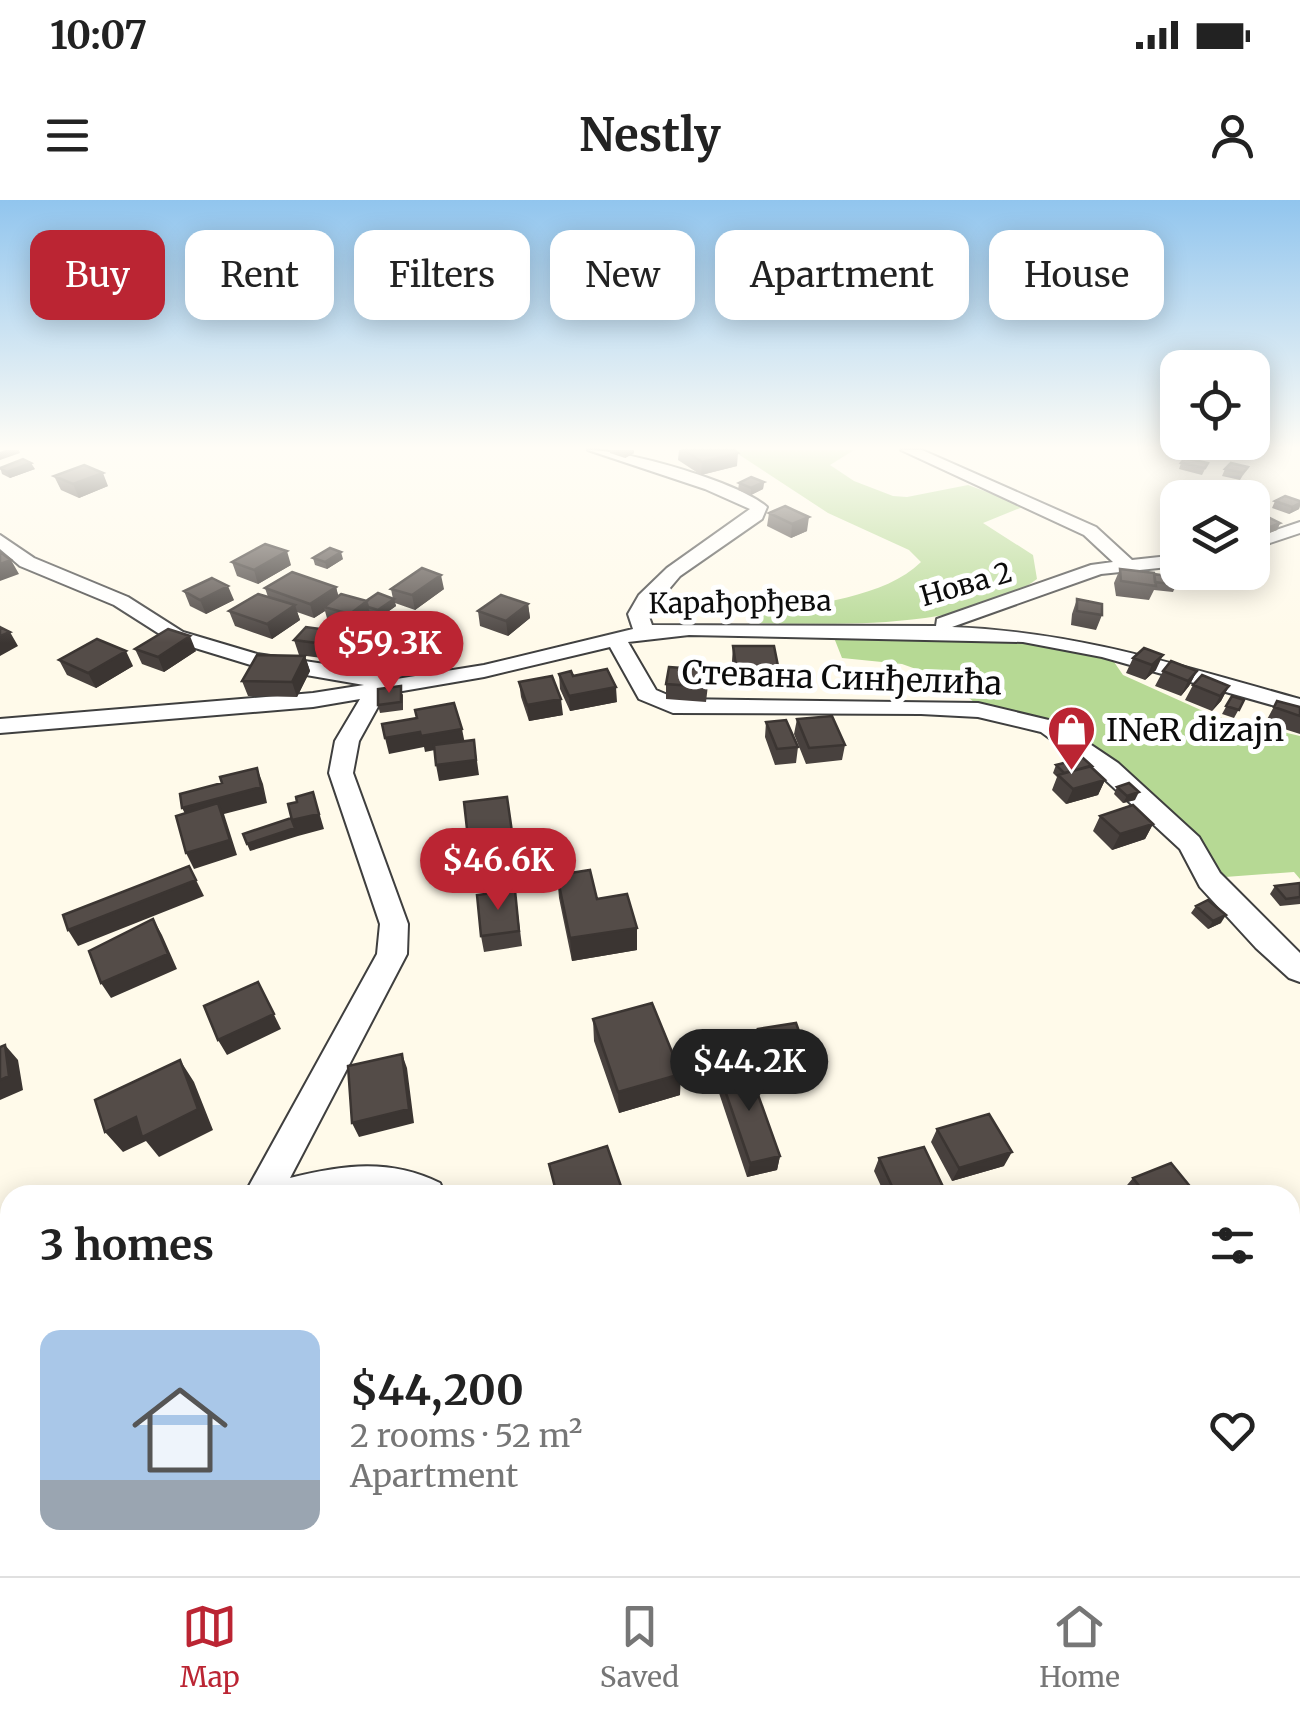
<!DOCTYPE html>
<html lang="en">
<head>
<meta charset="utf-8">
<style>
	body { margin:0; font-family:Merriweather,serif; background:#f2f2f2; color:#222; height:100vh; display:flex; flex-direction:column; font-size:38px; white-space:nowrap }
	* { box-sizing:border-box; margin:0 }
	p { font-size:32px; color:#767676 }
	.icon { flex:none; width:55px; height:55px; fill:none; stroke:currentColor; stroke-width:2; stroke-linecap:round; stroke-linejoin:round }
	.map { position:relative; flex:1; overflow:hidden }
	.sheet { position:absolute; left:0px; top:985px; width:1300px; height:392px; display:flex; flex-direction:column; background:#fff; border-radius:30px 30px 0 0; box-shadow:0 5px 25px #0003 }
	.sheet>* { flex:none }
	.hud { position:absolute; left:30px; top:30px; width:1240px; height:90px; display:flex; gap:20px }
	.tools { position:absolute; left:1160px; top:150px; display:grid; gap:20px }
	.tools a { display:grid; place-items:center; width:110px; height:110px; border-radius:20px; background:#fff; box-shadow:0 5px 25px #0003; font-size:50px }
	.price { position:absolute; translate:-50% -85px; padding:0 22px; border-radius:35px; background:#bb2533; color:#fff; font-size:32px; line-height:65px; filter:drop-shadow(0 2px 5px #0008) }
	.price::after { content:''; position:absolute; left:50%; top:60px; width:30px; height:22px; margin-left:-15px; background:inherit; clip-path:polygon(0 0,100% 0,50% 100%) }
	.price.on { background:#222; color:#fff }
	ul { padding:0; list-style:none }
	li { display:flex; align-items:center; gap:30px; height:250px; padding:0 40px }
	li span { display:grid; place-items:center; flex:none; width:280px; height:200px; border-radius:20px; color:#555 }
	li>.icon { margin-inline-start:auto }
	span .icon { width:120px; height:120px; fill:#fffc; stroke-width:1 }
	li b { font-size:42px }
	h2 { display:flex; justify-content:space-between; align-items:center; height:120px; padding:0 40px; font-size:42px }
	.tag { padding:0 35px; border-radius:20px; background:#fff; box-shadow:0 5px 25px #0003; font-size:35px; line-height:90px }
	.tag.on { background:#bb2533; color:#fff }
	.status { display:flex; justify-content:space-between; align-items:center; height:70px; padding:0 50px; background:#fff; direction:ltr }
	.status svg { height:28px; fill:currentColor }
	header { display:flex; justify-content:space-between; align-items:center; height:130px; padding:0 40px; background:#fff; font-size:45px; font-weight:700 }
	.menu { display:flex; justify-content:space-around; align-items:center; height:140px; border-top:2px solid #e0e0e0; background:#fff; font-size:28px; color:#767676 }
	.menu a { display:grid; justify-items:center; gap:5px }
	.menu .on { color:#bb2533 }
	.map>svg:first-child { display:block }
	.forest { fill:#b6d994 }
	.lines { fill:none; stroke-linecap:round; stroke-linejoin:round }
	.minor-casing { stroke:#3f3f3f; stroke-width:4 }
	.minor { fill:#fff; fill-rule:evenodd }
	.wall { fill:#48413e }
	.shaded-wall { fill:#3b3532 }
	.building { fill:#544c48; stroke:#3b3532; stroke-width:2.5 }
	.labels { text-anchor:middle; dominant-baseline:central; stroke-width:10; stroke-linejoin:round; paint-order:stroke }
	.far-street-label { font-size:28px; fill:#0c0c0c; stroke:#fff }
	.street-label { font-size:32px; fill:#0c0c0c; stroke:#fff }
	.poi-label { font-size:32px; fill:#0c0c0c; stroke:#fff; text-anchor:start }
</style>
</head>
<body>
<div class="status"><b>10:07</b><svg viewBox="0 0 49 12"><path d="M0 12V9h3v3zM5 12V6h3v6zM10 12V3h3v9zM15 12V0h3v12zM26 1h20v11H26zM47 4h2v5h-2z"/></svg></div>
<header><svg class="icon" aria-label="menu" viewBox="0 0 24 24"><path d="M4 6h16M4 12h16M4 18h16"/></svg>Nestly<svg class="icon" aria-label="person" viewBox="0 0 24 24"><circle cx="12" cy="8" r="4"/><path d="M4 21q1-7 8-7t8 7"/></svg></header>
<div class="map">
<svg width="1300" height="1376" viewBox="0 0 1300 1376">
	<rect width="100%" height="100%" fill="#fffaea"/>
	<path class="forest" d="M732,250H854L830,265L854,281L893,296L907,297L968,285L1025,306L983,323L1033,355L1037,379C968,431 836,424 752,423V417C802,404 883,400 921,362L909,350L828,313Z
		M831,430L986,434L1110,456L1123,475L1214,516L1300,536V679L1294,672L1225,677L1049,522L978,505L944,479L902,464L842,458Z"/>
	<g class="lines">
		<defs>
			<path id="minor" d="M588,250C626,250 739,282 767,307L762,319L680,376L648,414L652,425L936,426L937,419L1091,365L1113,362L1084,335L901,250H922L1096,327L1132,360L1178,355V366L1101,374L952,427C1078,432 1180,466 1300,499V513L1102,457L1023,442L689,435L628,442L656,490L677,499L978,503L1057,522L1118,563L1199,637L1220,673L1300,753V782L1289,778L1256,748L1200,687L1180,649L1100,575L1041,532L978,517L921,514L673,513L639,499L610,447L484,477L385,494L359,541L353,573L408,724L407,754L290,978C343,965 389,958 440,983L445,995H244L377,754L380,724L329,573L335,541L360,499L313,507L0,533V519L313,493L364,485L254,466L169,440L114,405L20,366L0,349V335L34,358L128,397L183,432L257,454L365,470L380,474L384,481L484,465L633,429L628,414L639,395L667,368L750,309L705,289Z
				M1300,322V333L1252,349V338Z
				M10,1135V1178L0,1182V1139Z
				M601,1368H650L653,1376H604Z"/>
		</defs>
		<use href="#minor" class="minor-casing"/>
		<use href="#minor" class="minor"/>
	</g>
	<path class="wall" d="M610,250H634V253L625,258L610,253Z
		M679,250H734L737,266L701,275L678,260Z
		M1201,250H1220L1218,254Z
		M1181,263H1208L1202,275L1179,269Z
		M0,267L35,269L10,278L2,274Z
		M1248,267L1240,280L1222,276L1225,269Z
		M54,276L108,286L79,298L61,290Z
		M764,282L763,289L751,295L738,290L739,283Z
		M1275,301H1300V306L1299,309L1289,314L1272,308Z
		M769,313L807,331L791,338L767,326Z
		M1280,323L1277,330L1261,336L1252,332L1254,324Z
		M313,358L343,359L327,369L315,365Z
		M232,362L291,365L258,384L237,376Z
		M1120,369L1176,385L1173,392L1154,390L1149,400L1116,396L1114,383Z
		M336,387L338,396L366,401L393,399L391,389H444L415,410L395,403L396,406L379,418L370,414L357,426L390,445L375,465L299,455L294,440L350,433L353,429L328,422L325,411L314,418L297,412L300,420L272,439L235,426L229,411L268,397L265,388Z
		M184,391L234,400L206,414L190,406Z
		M1077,399L1102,415L1096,430L1071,425L1072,414Z
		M528,404L530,418L508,436L480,426L478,411Z
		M398,430L455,439L434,456L401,445Z
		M733,446L778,466L776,481H735L732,461Z
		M1144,448L1156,470L1145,480L1126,473L1133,458Z
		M135,449L196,451L164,472L142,464Z
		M305,456L310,471L297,497L248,496L242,481Z
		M59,460L133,466L96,488L67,475Z
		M1163,471H1197L1189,486L1181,496L1155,486Z
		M559,474L573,476L617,502L570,511L560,489Z
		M519,482L563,515L529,521L521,497Z
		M666,484L708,485L706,502L666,499Z
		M1193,485L1229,486L1221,501L1212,511L1185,500Z
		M403,494V510L380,513L378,505Z
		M1232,496L1244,500L1234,518L1222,514Z
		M1277,501L1300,507V534L1265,523Z
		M797,519L845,545L842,560L806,564L794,534Z
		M766,522L798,547L796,563L775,565L765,537Z
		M1056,565L1092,568L1105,580L1098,595L1066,604L1052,590L1057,577L1053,573Z
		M1117,587L1135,600L1123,603L1114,594Z
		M1100,616L1153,624L1145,639L1112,650L1093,631Z
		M557,675L597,699L637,728V750L572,761L559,698Z
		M1300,683V704L1280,706L1270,694L1275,686Z
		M515,690L522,746L484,752L481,736Z
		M1196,706L1221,723L1208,729L1191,713Z
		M593,819L680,895L619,913L594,841Z
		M758,829L806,851L803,866L764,872L755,844Z
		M718,870L780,956L777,970L747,977L716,884Z
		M937,929L1004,966L952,981L931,942Z
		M879,958L947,995H885L874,971Z
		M1133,978L1197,995H1125L1122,991Z
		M785,1368H845L848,1376H787Z
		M860,1368H923L900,1376H863Z"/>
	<path class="shaded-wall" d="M5,250H19L20,253L0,260V252Z
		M626,250H634V253L625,258Z
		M738,253L737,266L701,275L702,262Z
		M31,263L35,269L10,278L7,272Z
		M103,273L108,286L79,298L73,284Z
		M764,282L763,289L751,295V288Z
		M1300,303L1299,309L1289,314L1292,307Z
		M809,317L807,331L791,338L792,324Z
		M1280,323L1277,330L1261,336L1265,329Z
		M287,351L291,365L258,384L254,370Z
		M341,352L343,359L327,369L325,362Z
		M11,360L19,374L0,381V364Z
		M441,375L444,389L415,410L412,395Z
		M228,386L234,400L206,414L200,400Z
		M336,387L340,402L324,407L325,411L314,418L310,404Z
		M394,399L396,406L379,418L378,410Z
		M367,401L370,415L353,429L350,414Z
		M528,404L530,418L508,436L506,421Z
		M295,405L300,420L272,439L267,424Z
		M452,424L455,439L434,456L431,441Z
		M387,430L390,445L375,465L371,450Z
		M10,432L18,446L0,456V436Z
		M190,436L196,451L164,472L158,457Z
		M126,451L133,466L96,488L88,473Z
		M1163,455L1156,470L1145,480L1152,465Z
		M305,456L310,471L297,497L292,482Z
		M1197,471L1189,486L1181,496L1188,481Z
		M1229,486L1221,501L1212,511L1220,496Z
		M616,487L617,502L570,511L569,496Z
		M561,499L563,515L529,521L527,505Z
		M462,529L465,544L425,552L424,547L389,554L385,538L420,532Z
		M474,540L479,575L439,581L436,565Z
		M257,568L263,584L267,603L224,614L237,655L194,669L186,653L190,623L182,608Z
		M1105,580L1098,595L1066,604L1073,589Z
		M313,592L324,629L298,636L292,620Z
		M1139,592L1135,600L1123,603L1127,596Z
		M1153,624L1145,639L1112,650L1120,634Z
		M295,628L298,636L250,651L247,644Z
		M512,632L515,647L471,653L468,638Z
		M189,666L204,696L78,746L68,730Z
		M1226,715L1221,723L1208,729L1213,721Z
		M153,719L162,735L177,769L111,798L101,783Z
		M637,728V750L572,761L570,738Z
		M258,782L281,829L227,855L218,840Z
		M5,845L18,860L23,890L0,900V880Z
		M402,854L407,868L414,923L359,937L352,923Z
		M180,860L194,882L213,930L159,957L146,941L123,952L105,932Z
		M681,874L680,895L619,913L618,892Z
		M1012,952L1004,966L952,981L959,968Z
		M780,956L777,970L747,977L750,963Z
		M916,1368H923L900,1376H892Z"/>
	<path class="building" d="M684,250H734L738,253L702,262Z
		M1185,258L1208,263L1205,268L1181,263Z
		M23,259L31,263L7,272L0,268Z
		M1231,263L1248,267L1243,273L1225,269Z
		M84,265L103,273L73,284L54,276Z
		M751,277L764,282L751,288L739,283Z
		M1285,296L1300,301V303L1292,307L1275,301Z
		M1252,300L1264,304L1258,309L1252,308Z
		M785,306L809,317L792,324L769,313Z
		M1270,318L1280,323L1265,329L1254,324Z
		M265,344L287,351L254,370L232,362Z
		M330,348L341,352L325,362L313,358Z
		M0,352L11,360L0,364Z
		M422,368L441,375L412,395L391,389Z
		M1120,369L1154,373L1156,386L1121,381Z
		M292,372L336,387L310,404L265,388Z
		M1154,374L1175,377L1176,385L1155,382Z
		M212,378L228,386L200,400L184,391Z
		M378,393L394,399L378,410L368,407L366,401Z
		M258,394L295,405L267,424L229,411Z
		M341,394L367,401L350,414L324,407Z
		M501,395L528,404L506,421L478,411Z
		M1077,399L1102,404V415L1077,411Z
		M419,414L452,424L431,441L398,430Z
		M356,426L387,430L371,450L294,440L306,427L350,433Z
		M0,427L10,432L0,436Z
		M168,429L190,436L158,457L135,449Z
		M97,439L126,451L88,473L59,460Z
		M733,446H774L778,466H736Z
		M1144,448L1163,455L1152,465L1133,458Z
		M257,455L305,456L292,482L242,481Z
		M1171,461L1197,471L1188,481L1163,471Z
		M669,467L709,470L707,487L666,484Z
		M607,469L616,487L569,496L559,474L571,471L573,476Z
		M1202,475L1229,486L1220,496L1193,485Z
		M552,476L561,499L527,505L519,482Z
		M401,486V502L378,505V489Z
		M1232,496L1244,500L1239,510L1226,506Z
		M1277,501L1300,507V516L1274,507Z
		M454,503L462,529L421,536L420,532L385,538L382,524L417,518L415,510Z
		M832,516L845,545L809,548L797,519Z
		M786,520L798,547L777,549L766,522Z
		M474,540L476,560L436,565L434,545Z
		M1083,558L1092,566L1064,573L1056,565Z
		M1090,566L1105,580L1073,589L1058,575Z
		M257,568L261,587L182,608L180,594L222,583L220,577Z
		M1129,583L1139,592L1127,596L1117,587Z
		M313,592L319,614L292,620L288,604L297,602L296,597Z
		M507,597L512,632L468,638L464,602Z
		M218,603L230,640L186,653L176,616Z
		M1133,605L1153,624L1120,634L1100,616Z
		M291,618L295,628L247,644L243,634Z
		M189,666L196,680L68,730L63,715Z
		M590,670L597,699L627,694L637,728L570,738L557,675Z
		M1300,683V697L1286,699L1275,686Z
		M515,690L519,731L481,736L477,695Z
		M1208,700L1226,715L1213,721L1196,706Z
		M153,719L168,754L101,783L89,751Z
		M258,782L274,814L218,840L204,806Z
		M652,803L681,874L618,892L593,819Z
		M796,823L806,851L767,858L758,829Z
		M5,845L9,876L0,880V847Z
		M402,854L409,909L352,923L348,866Z
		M180,860L198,909L142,937L136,917L105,932L95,900Z
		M747,864L780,956L750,963L718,870Z
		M989,914L1012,952L959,968L937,929Z
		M607,946L624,995H557L549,964Z
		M924,947L947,995H896L879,958Z
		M1171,963L1197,995H1146L1133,978Z
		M791,1368H845L848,1376H794Z
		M868,1368H916L892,1376H872Z"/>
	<linearGradient id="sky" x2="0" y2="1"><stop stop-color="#91c5ee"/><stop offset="0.56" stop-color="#fffdf6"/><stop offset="1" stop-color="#fffdf6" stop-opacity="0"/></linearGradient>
	<rect width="1300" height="443" fill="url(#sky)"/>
	<defs>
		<symbol id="shop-pin" viewBox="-11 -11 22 30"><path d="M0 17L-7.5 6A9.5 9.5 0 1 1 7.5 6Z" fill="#bb2533" stroke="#fff"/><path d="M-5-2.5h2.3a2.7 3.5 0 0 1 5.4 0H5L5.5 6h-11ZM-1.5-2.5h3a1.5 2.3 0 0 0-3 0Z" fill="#fff"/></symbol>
	</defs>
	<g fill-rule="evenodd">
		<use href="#shop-pin" x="1044" y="502" width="55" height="75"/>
	</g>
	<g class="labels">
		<g class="far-street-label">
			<text transform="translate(966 384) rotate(-16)">Нова 2</text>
			<text transform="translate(740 402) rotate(-1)">Карађорђева</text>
		</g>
		<g class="street-label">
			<text transform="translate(842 478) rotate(2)">Стевана Синђелића</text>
		</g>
		<g class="poi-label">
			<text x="1106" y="530">INeR dizajn</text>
		</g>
	</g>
</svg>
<div class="tools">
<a><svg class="icon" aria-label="locate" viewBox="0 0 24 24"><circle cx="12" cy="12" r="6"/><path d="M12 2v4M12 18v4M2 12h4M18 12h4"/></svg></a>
<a><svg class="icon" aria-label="layers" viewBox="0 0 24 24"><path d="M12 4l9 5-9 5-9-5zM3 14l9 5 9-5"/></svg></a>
</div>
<b class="price" style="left:389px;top:496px">$59.3K</b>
<b class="price" style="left:498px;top:713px">$46.6K</b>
<b class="price on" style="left:749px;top:914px">$44.2K</b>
<div class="hud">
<a class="tag on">Buy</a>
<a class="tag">Rent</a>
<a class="tag">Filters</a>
<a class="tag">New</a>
<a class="tag">Apartment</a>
<a class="tag">House</a>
</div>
<section class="sheet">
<h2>3 homes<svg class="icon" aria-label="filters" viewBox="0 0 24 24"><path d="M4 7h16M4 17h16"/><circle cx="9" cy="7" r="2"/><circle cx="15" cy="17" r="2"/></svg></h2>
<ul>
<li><span style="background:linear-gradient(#a9c7e8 75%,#9aa5b1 0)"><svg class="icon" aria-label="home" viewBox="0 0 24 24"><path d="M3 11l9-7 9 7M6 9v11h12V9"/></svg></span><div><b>$44,200</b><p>2 rooms · 52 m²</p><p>Apartment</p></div><svg class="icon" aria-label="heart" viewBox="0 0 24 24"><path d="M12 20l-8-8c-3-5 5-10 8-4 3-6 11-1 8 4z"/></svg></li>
</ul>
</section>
</div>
<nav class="menu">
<a class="on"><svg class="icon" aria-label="map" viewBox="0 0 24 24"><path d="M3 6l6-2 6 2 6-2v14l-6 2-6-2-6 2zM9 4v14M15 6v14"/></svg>Map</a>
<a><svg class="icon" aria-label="saved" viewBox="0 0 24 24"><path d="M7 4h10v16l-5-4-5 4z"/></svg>Saved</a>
<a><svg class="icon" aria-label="home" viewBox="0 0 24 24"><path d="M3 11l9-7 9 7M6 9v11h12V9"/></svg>Home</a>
</nav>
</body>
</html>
